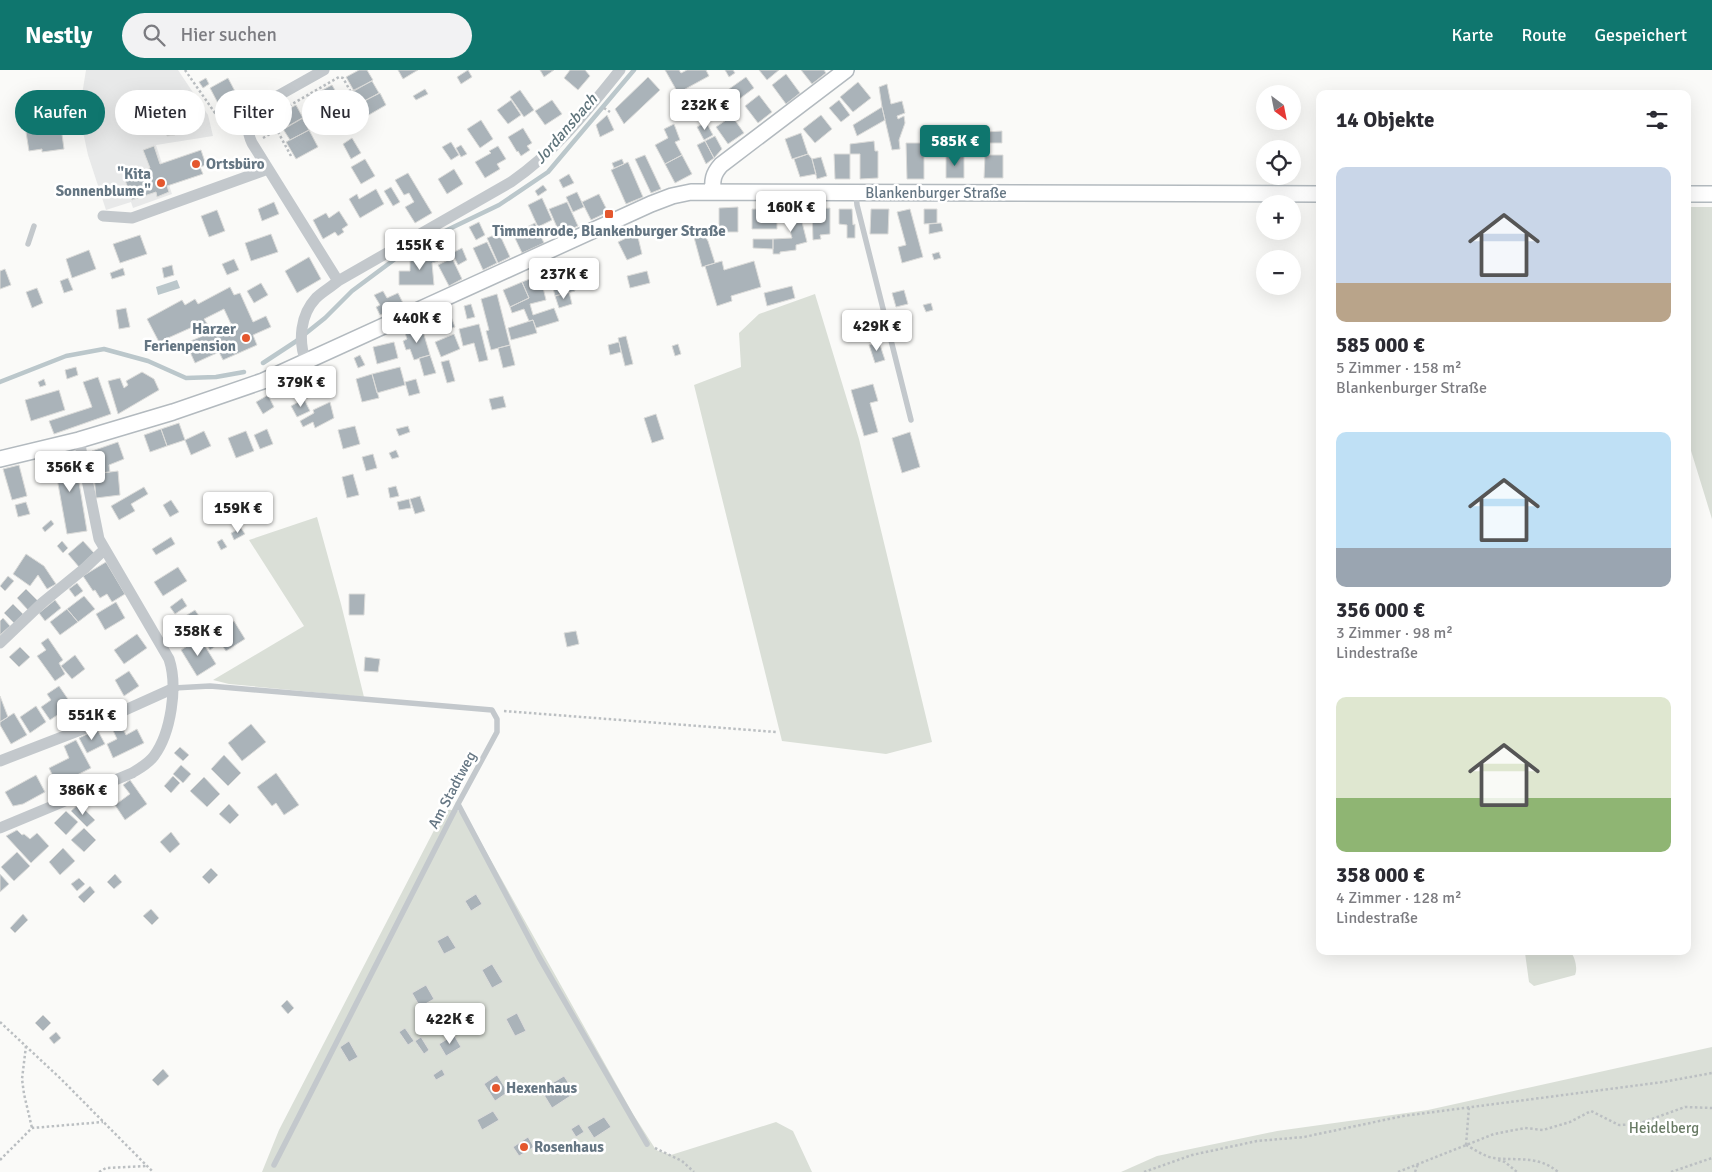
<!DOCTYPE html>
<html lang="de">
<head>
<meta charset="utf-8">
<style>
	body { margin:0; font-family:Signika,sans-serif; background:#f2f2f3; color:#2b2b33; height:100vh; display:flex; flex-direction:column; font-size:19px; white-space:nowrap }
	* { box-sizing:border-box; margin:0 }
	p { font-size:16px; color:#7c7c81 }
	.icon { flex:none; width:28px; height:28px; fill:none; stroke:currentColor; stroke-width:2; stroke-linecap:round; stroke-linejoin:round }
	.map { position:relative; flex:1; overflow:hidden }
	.details { position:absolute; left:1316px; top:20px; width:375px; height:865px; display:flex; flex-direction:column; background:#fff; border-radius:10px; box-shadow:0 5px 20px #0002 }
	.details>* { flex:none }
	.banner { position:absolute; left:15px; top:20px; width:475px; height:45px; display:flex; gap:10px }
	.needle { width:32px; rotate:148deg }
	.fabs { position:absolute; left:1256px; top:15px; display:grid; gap:10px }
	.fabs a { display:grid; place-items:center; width:45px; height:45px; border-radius:50%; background:#fff; box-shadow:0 5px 20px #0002; font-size:25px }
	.price { position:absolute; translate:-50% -42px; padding:0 11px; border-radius:5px; background:#fff; color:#222; font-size:16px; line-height:32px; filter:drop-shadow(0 1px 2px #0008) }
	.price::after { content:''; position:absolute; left:50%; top:30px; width:15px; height:11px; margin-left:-8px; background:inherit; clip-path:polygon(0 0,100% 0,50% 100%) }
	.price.active { background:#0f766e; color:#fff }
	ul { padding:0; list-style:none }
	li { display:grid; align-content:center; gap:10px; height:265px; padding:0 20px }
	li span { display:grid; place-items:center; height:155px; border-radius:10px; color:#555 }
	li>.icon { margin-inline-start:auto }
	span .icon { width:90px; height:90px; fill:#fffc; stroke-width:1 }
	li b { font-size:21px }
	h2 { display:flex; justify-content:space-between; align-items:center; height:60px; padding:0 20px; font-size:21px }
	.chip { padding:0 18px; border-radius:22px; background:#fff; box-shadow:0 5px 20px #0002; font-size:18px; line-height:45px }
	.chip.active { background:#0f766e; color:#fff }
	header { display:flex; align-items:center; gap:30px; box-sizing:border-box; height:70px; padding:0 25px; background:#0f766e; color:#fff }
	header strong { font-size:24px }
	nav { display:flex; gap:28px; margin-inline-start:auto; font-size:18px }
	.search { width:350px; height:45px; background:#f2f2f3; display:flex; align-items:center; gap:12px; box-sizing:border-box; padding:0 18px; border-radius:28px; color:#7c7c81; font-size:19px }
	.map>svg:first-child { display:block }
	.built { fill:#e8e9e9 }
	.green { fill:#dadfd7 }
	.water { fill:#bbc7cb }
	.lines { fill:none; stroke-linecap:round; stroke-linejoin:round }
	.stream { stroke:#bbc7cb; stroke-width:4.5 }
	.building { fill:#aab3b9; stroke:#dcdcda }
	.secondary-casing { stroke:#b3babf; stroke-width:18 }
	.path { stroke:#bbbfc2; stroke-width:2.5; stroke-dasharray:2.5 2.5; stroke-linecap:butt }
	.lane { stroke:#c3c8cc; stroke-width:5.5 }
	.street { stroke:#c3c8cc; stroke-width:11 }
	.secondary { stroke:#fff; stroke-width:15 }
	.poi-dot { fill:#e4572e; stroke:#fff; stroke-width:2 }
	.labels { text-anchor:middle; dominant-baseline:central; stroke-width:5; stroke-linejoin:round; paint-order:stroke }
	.poi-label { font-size:15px; font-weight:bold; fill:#657683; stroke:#fff; text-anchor:start }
	.street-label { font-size:15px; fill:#657683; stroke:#fff }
	.park-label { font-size:15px; fill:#687a64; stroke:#fff }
	.water-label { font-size:16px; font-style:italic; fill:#60757c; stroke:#fff }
</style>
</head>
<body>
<header>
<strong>Nestly</strong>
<div class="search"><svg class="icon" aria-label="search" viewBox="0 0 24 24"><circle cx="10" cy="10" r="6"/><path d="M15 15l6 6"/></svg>Hier suchen</div>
<nav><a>Karte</a><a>Route</a><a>Gespeichert</a></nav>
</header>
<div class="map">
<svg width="1712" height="1102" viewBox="0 0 1712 1102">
	<rect width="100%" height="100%" fill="#fafaf8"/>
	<path class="built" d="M86,0H178L208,45L213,66L156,75L172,124L133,138L131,132L106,140L88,85L79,43Z"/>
	<path class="green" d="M1688,137H1712V449L1688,371Z
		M815,224L859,369L932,672L886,684L782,671L694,315L741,297L739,263L759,244Z
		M317,447L341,534L364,627L229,614L213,610L304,556L249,470Z
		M445,739L464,742L633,1044L656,1080L671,1085L776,1052L793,1061L812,1102H262L279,1060Z
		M1535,881H1570C1575,887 1578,898 1575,905L1534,916L1529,912L1525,883Z
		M1712,977V1102H1121L1157,1086L1277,1061L1428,1040Z"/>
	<path class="water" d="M177,210L180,218L158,225L156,217Z"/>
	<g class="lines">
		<path class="stream" d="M263,293L295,272L325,248L352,221L395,189L445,161L499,135L548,102L634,0
			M0,312L66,286L104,279L148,291L186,308L216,307L244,302"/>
	</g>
	<path class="building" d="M359,0H367L373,10L354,21L346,7Z
		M398,0H418L403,9Z
		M468,0L472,7L461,14L457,7Z
		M540,0H554L544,7Z
		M570,0H585L590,6L578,20L564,8Z
		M665,0H679L681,3L687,0H706L709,6L678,23Z
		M725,0H733L735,3L729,7Z
		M759,0H779L767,10Z
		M801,0H824L826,3L812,14Z
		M786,4L800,23L786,34L772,15Z
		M648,7L660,20L624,54L615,39Z
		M746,7L754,18L730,36L722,24Z
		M206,8L209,14L203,18L199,12Z
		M228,8L238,27L220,37L210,18Z
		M372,11L379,23L359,34L352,21Z
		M858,12L871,28L853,42L840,27Z
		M887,14L891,34L902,31L905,43L897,46L898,49L904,46L905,53L899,70L900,79L892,80L882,37L879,17Z
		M332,15L340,29L320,39L313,25Z
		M425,19L428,24L416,30L413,26Z
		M520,20L534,40L524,47L510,27Z
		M380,23L386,35L367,46L360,33Z
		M759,25L772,42L758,53L745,36Z
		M339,29L345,42L326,52L319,39Z
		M511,30L521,45L508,54L497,40Z
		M552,30L562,44L545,55L535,41Z
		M839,30L850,45L841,52L829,38Z
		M296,35L303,48L284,59L277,45Z
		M882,37L885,50L857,66L853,55Z
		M346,41L352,53L333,64L327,51Z
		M607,45L614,60L600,67L596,55Z
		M821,45L832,59L815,73L803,59Z
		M732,46L744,63L728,74L716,57Z
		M302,48L309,60L290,70L283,59Z
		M481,50L493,69L480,78L467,59Z
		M706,52L713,65L704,70L697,57Z
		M674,54L680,70L675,72L682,85L665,94L655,75L668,68L664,59Z
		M61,57L64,79L42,82V79L29,81L26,62Z
		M174,57L175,65L167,66L165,59Z
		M523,58L532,73L527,76L530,80L521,86L518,81L517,82L508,67Z
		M959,59L961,70L941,73L939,63Z
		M309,60L318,77L296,89L286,72Z
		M1002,61V73H986L985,62Z
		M801,63L808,84L792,89L785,69Z
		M715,66L722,79L714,88L705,71Z
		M352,68L361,83L351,89L343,74Z
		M705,71L714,88L706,94L697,75Z
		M874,71L875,81H878V108L860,109V84H850V74Z
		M451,72L459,85L451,90L442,77Z
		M906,73H924V109H907Z
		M461,75L467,84L461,87L456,78Z
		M154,76L160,94L201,80L206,95L200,97L203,104L167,116L169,122L157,127L156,122L132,130L124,107L150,98L143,80Z
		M498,76L506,89L497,94L500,99L485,108L475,92L491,83L489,81Z
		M808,84L812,89L816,104L800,107L794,89Z
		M834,84H850V109H835Z
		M645,85L661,119L651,123L635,89Z
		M682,85L692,104L675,113L665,94Z
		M985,85H1003V108H984Z
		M946,86H964V108H946Z
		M821,87L827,106L817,109L812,89Z
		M365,89L375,106L361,114L351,97Z
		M622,89L624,94L614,98L612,93Z
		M628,92L643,127L626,134L611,100Z
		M454,99L463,114L447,124L438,109Z
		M408,103L432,143L415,153L405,137L414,132L409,123L404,125L395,110Z
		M569,104L574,113L563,118L559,110Z
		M543,115L547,120L538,126L535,121Z
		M391,117L400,132L393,136L384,121Z
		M376,119L384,134L360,148L349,129L357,124L359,129Z
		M577,122L584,137L573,142L566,127Z
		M599,124L608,142L591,150L582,132Z
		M542,128L552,150L538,157L528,135Z
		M274,132L279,144L262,151L258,139Z
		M567,132L578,156L560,164L549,139Z
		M798,136L807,172L796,175V180L780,182V184H773V169L792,168L784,140Z
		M738,137V162H719V138Z
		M830,138V164L820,165L821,169L813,170L812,139Z
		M752,139H777V159H752Z
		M839,139H852L853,155L855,154V168H847V155L839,154Z
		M871,139H889L888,164H870Z
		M910,139L923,187L902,193L898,177L906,175L897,142Z
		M924,139H937V153L924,154Z
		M217,140L225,161L209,167L201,146Z
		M339,141L348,155L342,159L344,162L338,166L335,162L323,169L313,150L326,143L329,148Z
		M479,152L485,165L476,170L469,157Z
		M535,153L544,173L522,183L513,164Z
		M941,153L943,161L929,164V154Z
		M700,158L708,171L715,193L702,197L692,160Z
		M499,163L510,187L498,193L487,168Z
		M637,163L642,184L627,190L618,172Z
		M271,164L278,182L251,191L245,173Z
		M140,165L147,184L120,193L113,174Z
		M753,169H773V179L753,178Z
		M487,172L497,193L483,200L473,178Z
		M462,178L467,190L458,195L452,183Z
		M435,179L438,191L432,193L434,215H399V201H410V191L426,186L425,180Z
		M89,180L96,199L72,208L66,189Z
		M939,182L941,188L934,190L932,184Z
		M309,187L321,209L297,223L285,201Z
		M452,188L462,209L449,216L438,195Z
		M234,189L239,200L227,205L222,194Z
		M722,191L724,200L754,191L761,217L731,226L732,231L717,236L705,196Z
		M172,195L174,205L164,208L162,198Z
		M569,197L575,221L555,226L549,202Z
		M123,198L125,205L112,209L110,203Z
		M5,199L11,215L0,219V201Z
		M647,201L650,213L630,218L627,206Z
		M540,205L546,230L530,234L533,245L554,238L559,251L536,258L533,250L529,251L524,239L512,243L510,237L529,228L522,212Z
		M68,208L73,220L64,223L60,211Z
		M522,212L529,228L510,237L503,220Z
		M261,213L268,225L254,233L247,221Z
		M792,216L795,228L767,236L764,223Z
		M230,217L234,225L240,223L253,252L266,246L271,257L253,265L257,275L223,290L219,282L195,293L186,273L231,254L224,239L204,249L208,255L199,260L197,255L159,272L147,249L182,230L185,235L195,229L198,234Z
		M37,218L43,233L32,238L26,222Z
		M904,220L908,234L896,237L892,223Z
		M383,221L387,228L398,223L404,235L380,245L376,237L380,235L374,225Z
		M569,222L572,234L559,238L555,226Z
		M497,224L510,275L491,280L486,261L489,260L481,229Z
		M931,233L933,240L926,242L923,235Z
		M471,234L475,247L467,249L464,236Z
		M126,238L130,257L119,259L116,240Z
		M450,244L455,257L444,261L440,248Z
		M533,250L537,263L511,270L508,258Z
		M479,254L488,290L479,292L474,273L463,276L459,259Z
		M422,258L430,285L414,290L410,279L406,280L403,271L407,269L405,263Z
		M454,264L460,279L441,287L435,272Z
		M626,266L633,294L625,296L618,268Z
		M394,272L398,288L377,294L373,277Z
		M619,272L621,282L610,285L608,275Z
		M879,272L885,290L875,293L869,275Z
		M678,274L681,284L675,286L672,276Z
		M510,275L515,295L503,298L498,278Z
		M360,285L365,295L358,298L354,288Z
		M430,285L436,303L424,306L419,288Z
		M449,290L455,311L447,313L441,292Z
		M76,297L78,305L67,309L65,300Z
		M400,297L405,315L377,323L372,304Z
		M321,299L325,310L315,314L310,304Z
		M142,302L154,309L159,320L118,344L108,311L120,308L124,318L128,315L126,311Z
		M372,304L379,328L362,332L356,309Z
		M311,306L319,322L298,333L290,317Z
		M98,307L111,344L54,364L49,351L92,337L83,312Z
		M44,309L46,315L40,317L38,312Z
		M416,309L420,323L409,326L405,312Z
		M873,314L878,331L870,333L878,362L864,366L851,320Z
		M59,320L65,340L31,351L25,330Z
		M268,325L274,337L263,344L256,332Z
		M503,326L506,337L492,340L489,329Z
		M304,329L310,341L297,347L291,336Z
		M330,332L334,348L315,358L313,352L303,357L300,351L314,343L313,340Z
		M656,344L664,369L652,373L644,348Z
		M179,353L185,370L167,376L161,359Z
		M355,356L360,374L343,379L338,360Z
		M408,356L410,362L399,366L396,359Z
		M161,359L167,376L150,382L144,365Z
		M267,359L273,374L260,379L254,365Z
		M204,361L211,376L191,385L185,370Z
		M246,361L254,381L236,388L228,368Z
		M910,362L920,397L902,403L892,368Z
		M118,372L124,389L109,395L110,402L98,403L97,397L92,381Z
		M396,380L399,387L392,389L389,383Z
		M74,382L87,461L67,464L53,386Z
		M373,384L377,398L366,401L362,387Z
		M19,395L27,426L12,430L3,399Z
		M118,401L120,425L96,428L94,404Z
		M353,404L359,425L347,428L342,407Z
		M396,416L399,426L390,428L388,418Z
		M144,417L148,424L131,434L135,441L119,450L111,436Z
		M420,426L425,441L415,444L410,429Z
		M409,429L411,438L399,440L397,432Z
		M171,430L179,442L170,447L163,435Z
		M26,432L30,444L18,447L15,435Z
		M51,450L54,454L45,462L42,458Z
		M241,458L245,464L234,470L231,463Z
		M171,467L175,474L156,485L152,479Z
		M222,469L227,477L221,480L217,472Z
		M62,471L68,478L63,483L57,476Z
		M83,471L94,483L79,497L68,484Z
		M26,484L44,496L56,514L47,519L38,505L30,516L13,504Z
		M106,492L125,524L112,532L107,524L100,528L95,520L93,521L83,506Z
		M178,497L187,511L163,526L154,512Z
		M8,506L14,511L5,521L0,516Z
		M77,513L83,521L75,527L69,519Z
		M26,519L38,531L28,540L17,528Z
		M349,524H365L364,545H349Z
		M84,526L95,539L78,552L67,539Z
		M182,528L187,536L175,544L170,537Z
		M55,530L61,538L45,551L39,543Z
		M116,532L125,548L105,560L96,544Z
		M13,534L23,544L14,553L4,543Z
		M67,539L78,552L60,565L50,552Z
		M195,540L203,552L187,562L179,550Z
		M3,548L10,556L0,565V551Z
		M234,551L245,569L226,581L214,564Z
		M206,559L217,575L210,580L199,563Z
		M576,561L579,574L567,577L564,563Z
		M137,564L147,578L124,594L114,580Z
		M48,568L63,590L59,593L65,604L55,611L37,586L46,580L41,573Z
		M200,568L216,594L197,606L181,580Z
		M20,577L30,587L19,597L9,587Z
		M75,585L85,599L72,609L61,596Z
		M365,587L380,589L378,602L364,601Z
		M129,601L139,616L124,626L115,610Z
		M59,616L72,635L50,650L41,637L51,630L47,624Z
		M0,626L8,647L0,652Z
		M36,636L46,652L30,663L20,647Z
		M14,643L27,665L11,674L0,655V652Z
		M119,650L126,665L137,659L144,673L113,688L107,674L117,669L110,654Z
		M251,654L266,672L242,691L228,673Z
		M97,659L105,674L87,683L79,668Z
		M76,670L91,698L57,715L49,698L69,688L64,676Z
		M180,677L189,685L183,691L174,683Z
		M224,685L241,703L228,716L211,699Z
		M181,695L191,704L183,713L173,704Z
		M276,703L299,735L284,745L276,733L272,736L257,717Z
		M36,705L45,722L23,734L13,736L5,722Z
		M173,706L180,713L171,723L164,716Z
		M204,707L220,724L207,737L190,721Z
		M130,710L147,734L125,750L115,735L130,724L123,715Z
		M79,734L95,750L87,757L71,741Z
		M229,734L239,745L230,754L219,744Z
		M66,741L78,752L66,765L54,753Z
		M84,758L96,770L84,782L71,770Z
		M17,760L22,765L24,764L30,769L37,763L49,776L31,793L6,766Z
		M171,762L180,774L170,783L160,772Z
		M63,778L75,791L60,805L49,792Z
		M17,782L30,796L14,811L1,797Z
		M211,798L218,805L209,814L202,807Z
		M0,804L9,814L0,822Z
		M115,804L122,812L114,819L107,812Z
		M79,808L85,814L77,821L71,814Z
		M90,816L95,822L84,833L78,827Z
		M476,824L482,834L471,841L465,831Z
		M151,839L159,848L152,855L143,846Z
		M23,844L28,850L15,863L10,858Z
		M448,865L456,878L444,884L437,871Z
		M492,894L503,912L492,918L482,900Z
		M426,915L434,929L420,937L412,923Z
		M287,930L294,938L288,944L281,936Z
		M517,943L526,961L515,966L506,949Z
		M43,945L51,953L43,961L35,953Z
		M405,958L414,971L408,975L399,962Z
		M56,962L61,968L54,974L49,968Z
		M454,965L461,977L446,986L439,974Z
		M421,967L429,980L424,984L415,971Z
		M349,971L358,987L349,992L340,977Z
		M163,999L169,1006L158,1016L152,1010Z
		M442,999L445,1005L436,1010L433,1005Z
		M497,1005L508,1022L495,1031L484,1014Z
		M564,1006L575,1023L552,1038L541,1020Z
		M493,1041L499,1050L482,1060L477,1050Z
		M604,1047L611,1057L594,1068L587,1057Z
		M579,1054L584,1062L576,1067L571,1059Z
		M528,1067L534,1077L519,1086L513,1077Z
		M568,1073L571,1079L562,1084L559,1077Z"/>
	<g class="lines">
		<defs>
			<path id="secondary" d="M713,122C712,110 713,104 721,95L846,0
				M1688,124H1712
				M0,389L79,370L173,342L263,311L651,134L672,126L691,122L1320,124"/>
		</defs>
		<use href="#secondary" class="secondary-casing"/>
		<path class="path" d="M185,0L215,43L236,52
			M309,25L328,59
			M604,38L610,42
			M263,68L277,60
			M291,86L277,60L281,57L275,44L339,7L343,8L361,40
			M504,641L776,662
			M0,952L61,1009L153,1102
			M26,976L22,1009L24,1024L32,1058
			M1466,1075C1474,1079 1485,1087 1494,1088C1518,1091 1538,1085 1558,1102
			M1466,1075L1469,1037
			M655,1078L682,1091L694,1102
			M0,1090L32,1058L103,1052
			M1498,1090L1505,1092L1517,1102
			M99,1102L106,1098L147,1096
			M1144,1102L1192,1085L1257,1071L1304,1067L1403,1046L1663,1012L1712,1003
			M1398,1102L1494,1064L1525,1058L1543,1060L1570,1052L1591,1041L1619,1055L1638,1054L1685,1037L1712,1038
			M1415,1102L1418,1094
			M1671,1102L1712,1088"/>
		<path class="lane" d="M856,125L857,135L911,350
			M28,174L34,156
			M174,618L210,616L492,640L497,649V662L458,734L274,1095
			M458,734L539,887L647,1074"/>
		<path class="street" d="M324,0L258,37C248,48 245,58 252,73L338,211
			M103,146L132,148L268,99
			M306,292C298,271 300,245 316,228C322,222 331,217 338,211L511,112C556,81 586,42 620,0
			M0,573L42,533L85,498L104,480
			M0,691L83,659L174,618
			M0,758L132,703C140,698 148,694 154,686C171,663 178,616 169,589L99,469L79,370"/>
		<use href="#secondary" class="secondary"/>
	</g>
	<g class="poi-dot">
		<circle cx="196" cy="94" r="5"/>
		<circle cx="161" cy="113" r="5"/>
		<rect x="604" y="139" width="10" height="10" rx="2.5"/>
		<circle cx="246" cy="268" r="5"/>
		<circle cx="496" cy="1018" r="5"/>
		<circle cx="524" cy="1077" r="5"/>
	</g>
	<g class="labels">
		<g class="poi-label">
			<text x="206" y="94">Ortsbüro</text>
			<text x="151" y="104" text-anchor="end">"Kita<tspan x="151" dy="17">Sonnenblume"</tspan></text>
			<text x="609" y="161" text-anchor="middle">Timmenrode, Blankenburger Straße</text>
			<text x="236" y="259" text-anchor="end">Harzer<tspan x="236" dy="17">Ferienpension</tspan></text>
			<text x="506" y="1018">Hexenhaus</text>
			<text x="534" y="1077">Rosenhaus</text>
		</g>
		<g class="street-label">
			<text x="936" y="123">Blankenburger Straße</text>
			<text transform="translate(452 720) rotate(-62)">Am Stadtweg</text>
		</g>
		<g class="park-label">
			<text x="1664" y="1058">Heidelberg</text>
		</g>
		<g class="water-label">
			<text transform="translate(566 59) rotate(-49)">Jordansbach</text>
		</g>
	</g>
</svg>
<div class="fabs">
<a><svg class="needle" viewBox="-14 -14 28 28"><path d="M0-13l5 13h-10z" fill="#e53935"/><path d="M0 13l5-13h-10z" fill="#7c7c81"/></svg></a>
<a><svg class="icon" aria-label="locate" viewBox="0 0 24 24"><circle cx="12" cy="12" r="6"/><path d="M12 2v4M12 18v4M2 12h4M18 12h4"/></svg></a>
<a>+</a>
<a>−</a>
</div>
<b class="price" style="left:705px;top:61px">232K €</b>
<b class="price active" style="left:955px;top:97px">585K €</b>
<b class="price" style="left:791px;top:163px">160K €</b>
<b class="price" style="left:420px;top:201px">155K €</b>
<b class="price" style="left:564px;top:230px">237K €</b>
<b class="price" style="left:417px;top:274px">440K €</b>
<b class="price" style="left:877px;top:282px">429K €</b>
<b class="price" style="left:301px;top:338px">379K €</b>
<b class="price" style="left:70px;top:423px">356K €</b>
<b class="price" style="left:238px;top:464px">159K €</b>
<b class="price" style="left:198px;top:587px">358K €</b>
<b class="price" style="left:92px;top:671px">551K €</b>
<b class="price" style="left:83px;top:746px">386K €</b>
<b class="price" style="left:450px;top:975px">422K €</b>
<div class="banner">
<a class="chip active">Kaufen</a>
<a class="chip">Mieten</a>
<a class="chip">Filter</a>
<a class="chip">Neu</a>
</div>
<section class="details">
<h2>14 Objekte<svg class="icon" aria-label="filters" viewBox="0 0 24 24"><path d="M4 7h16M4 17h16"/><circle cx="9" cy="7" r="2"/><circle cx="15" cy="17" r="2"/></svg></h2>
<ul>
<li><span style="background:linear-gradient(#c9d6e8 75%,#b9a48a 0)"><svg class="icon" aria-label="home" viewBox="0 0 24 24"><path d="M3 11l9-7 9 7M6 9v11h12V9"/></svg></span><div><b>585 000 €</b><p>5 Zimmer · 158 m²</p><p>Blankenburger Straße</p></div></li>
<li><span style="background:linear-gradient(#bfe0f5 75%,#9aa5b1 0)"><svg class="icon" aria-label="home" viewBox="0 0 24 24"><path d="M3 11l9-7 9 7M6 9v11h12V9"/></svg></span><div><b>356 000 €</b><p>3 Zimmer · 98 m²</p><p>Lindestraße</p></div></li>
<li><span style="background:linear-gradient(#dfe7d0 65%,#8fb573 0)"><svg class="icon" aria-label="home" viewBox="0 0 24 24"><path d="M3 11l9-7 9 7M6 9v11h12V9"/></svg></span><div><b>358 000 €</b><p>4 Zimmer · 128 m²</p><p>Lindestraße</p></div></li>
</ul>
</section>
</div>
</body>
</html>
